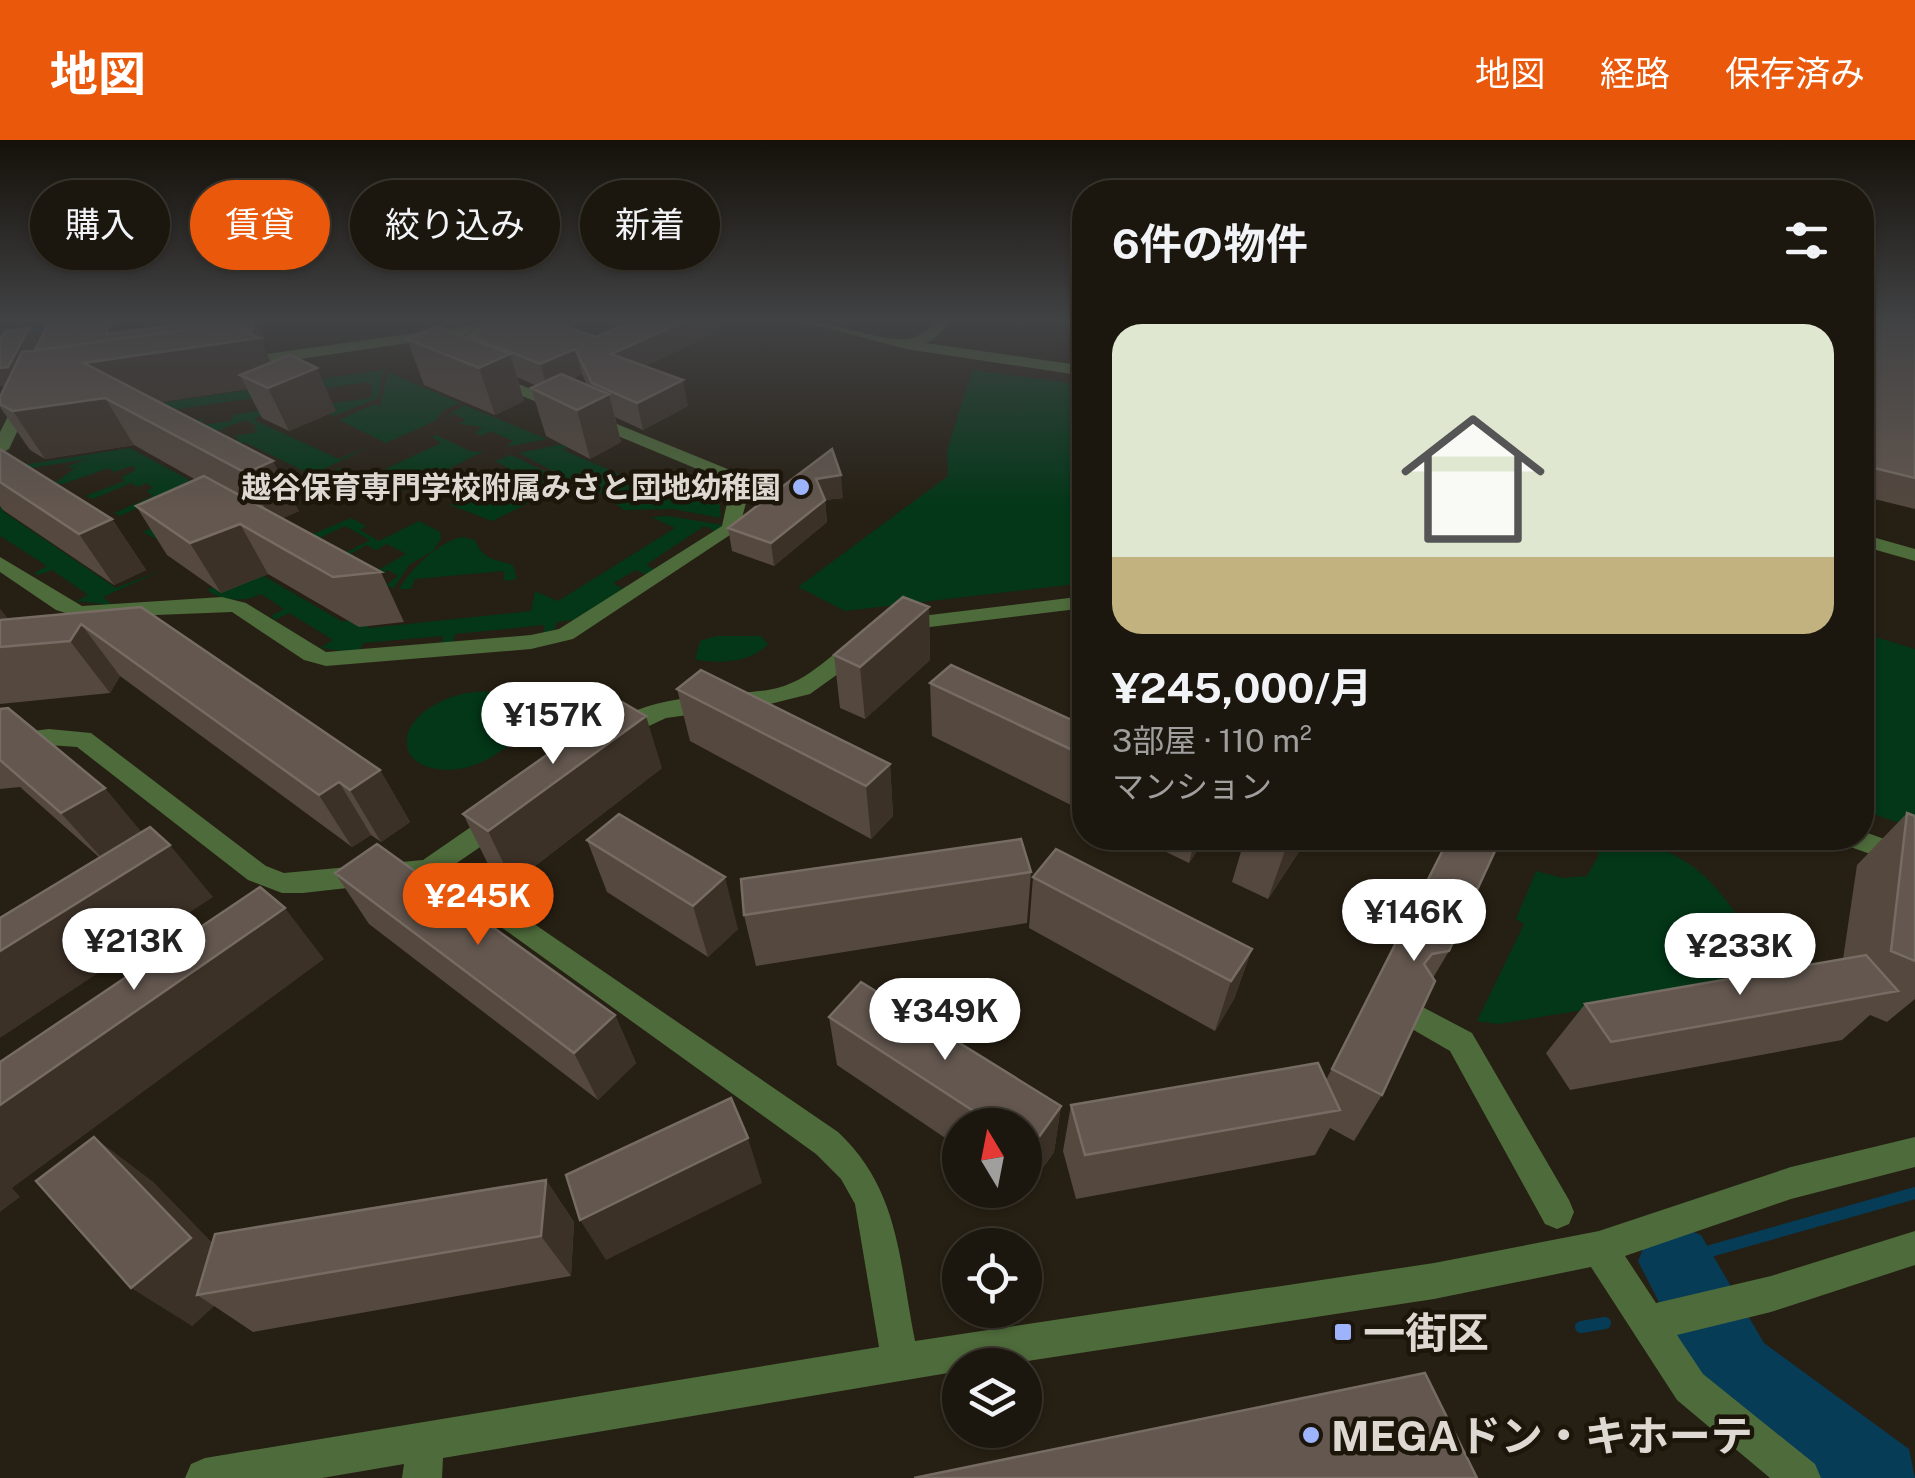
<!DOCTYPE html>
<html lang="ja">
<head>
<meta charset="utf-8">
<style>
	body { margin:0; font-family:"Public Sans","Noto Sans JP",sans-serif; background:#252017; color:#f1f3f6; height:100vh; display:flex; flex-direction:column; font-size:38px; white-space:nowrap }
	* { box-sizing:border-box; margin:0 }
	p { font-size:32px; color:#a09f9e }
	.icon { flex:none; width:55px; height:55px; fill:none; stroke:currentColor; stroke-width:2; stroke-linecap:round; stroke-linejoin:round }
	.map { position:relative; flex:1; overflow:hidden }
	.panel { position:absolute; left:1072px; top:40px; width:802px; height:670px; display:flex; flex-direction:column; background:#1c170e; border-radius:40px; box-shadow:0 2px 8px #0004,0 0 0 2px #3a362e }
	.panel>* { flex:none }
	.banner { position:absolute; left:30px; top:40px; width:892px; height:90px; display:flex; gap:20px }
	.needle { width:65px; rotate:350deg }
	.buttons { position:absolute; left:942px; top:968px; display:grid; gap:20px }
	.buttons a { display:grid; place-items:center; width:100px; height:100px; border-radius:50%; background:#1c170e; box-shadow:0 2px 8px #0004,0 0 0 2px #3a362e; font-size:50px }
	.price { position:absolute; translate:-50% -85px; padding:0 22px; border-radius:35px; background:#fff; color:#222; font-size:32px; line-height:65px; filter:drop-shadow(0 2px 5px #0008) }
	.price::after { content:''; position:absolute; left:50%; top:60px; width:30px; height:22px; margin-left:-15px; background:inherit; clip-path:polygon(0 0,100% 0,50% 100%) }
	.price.selected { background:#ea580c; color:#fff }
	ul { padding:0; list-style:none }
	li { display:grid; align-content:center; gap:20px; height:530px; padding:0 40px }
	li+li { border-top:2px solid #3a362e }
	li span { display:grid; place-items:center; height:310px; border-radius:30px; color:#555 }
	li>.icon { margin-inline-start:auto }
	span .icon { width:180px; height:180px; fill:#fffc; stroke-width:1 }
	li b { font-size:42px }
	h2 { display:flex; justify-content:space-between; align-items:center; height:120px; padding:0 40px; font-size:42px }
	.chip { padding:0 35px; border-radius:45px; background:#1c170e; box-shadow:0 2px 8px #0004,0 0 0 2px #3a362e; font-size:35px; line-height:90px }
	.chip.selected { background:#ea580c; color:#fff }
	header { display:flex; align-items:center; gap:60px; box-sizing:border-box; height:140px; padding:0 50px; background:#ea580c; color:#fff }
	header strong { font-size:48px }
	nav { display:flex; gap:55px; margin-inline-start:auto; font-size:35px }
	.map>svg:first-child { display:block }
	.green { fill:#033718 }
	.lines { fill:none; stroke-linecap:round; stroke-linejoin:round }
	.stream-far1 { stroke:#073c56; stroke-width:6 }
	.stream { stroke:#073c56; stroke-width:12 }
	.river { fill:#073c56; fill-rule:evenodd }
	.minor { fill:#4e6b3b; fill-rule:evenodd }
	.wall { fill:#54483f; fill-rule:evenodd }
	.shaded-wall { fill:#3c3127 }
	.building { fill:#63574f; stroke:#766c63; stroke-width:2.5 }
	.poi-dot { fill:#9db4fd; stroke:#1c150a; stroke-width:4 }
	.labels { text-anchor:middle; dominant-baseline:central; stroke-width:9; stroke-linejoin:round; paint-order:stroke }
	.far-poi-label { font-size:30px; font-weight:bold; fill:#ddd8d1; stroke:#1c150a; text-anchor:end }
	.near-poi-label { font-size:42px; font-weight:bold; fill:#ddd8d1; stroke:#1c150a; text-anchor:start }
</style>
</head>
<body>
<header>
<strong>地図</strong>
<nav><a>地図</a><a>経路</a><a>保存済み</a></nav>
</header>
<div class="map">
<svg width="1915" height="1338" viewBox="0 0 1915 1338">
	<rect width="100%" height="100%" fill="#261f13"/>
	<path class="green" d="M388,229L383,232L378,258L334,276L312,266L371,258L372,246L368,242L298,252L254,263V258L68,285L65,292L21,299L37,267L41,281Z
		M972,230L1085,245V443L845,471L798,447L948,336L947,311Z
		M388,232L460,263L444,270L435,281L386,303L339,280L375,264L380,266Z
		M464,265L547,299L506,307L513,301L491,291L481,296L475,292L483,287L458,284L466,280L454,274L444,278Z
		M271,269L254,280L339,319L373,305L296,343L293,340L308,333L244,302L228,309L227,306L239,300L234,296L258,292L253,288L257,286L245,280L215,292L187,282L203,279L202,285L231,281L233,275Z
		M436,295L472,312L484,311L407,350L371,353L330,333L340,328L364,339L441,303L432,297Z
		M563,304L567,306L563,310L685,362L701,353L719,352L721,378L672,369L624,370L603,354L572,346L564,337L519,313Z
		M130,308L221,357L162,402L143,392L184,373L159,358L120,376L114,373L153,356L146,351L153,348L147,343L138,347L131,343L93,359L85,356L125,341L121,337L136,330L132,326L114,332L109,328L63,344L55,343L75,328L65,327L88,319L32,328L19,338L10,327Z
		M511,315L555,336L561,341L560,348L492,381L450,365L513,331L495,321Z
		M42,353L1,370L116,448L163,430L103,457L112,465L76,461L88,455L52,430L39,435L34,433L47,426L0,396V354Z
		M668,376L723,385L715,391L704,386L646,425L656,430L647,435L636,430L613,443L623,449L573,480L557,482L555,489L544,493V485L455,494L453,503L442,504L443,496L363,503L359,513L320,508L333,500L289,473L275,480L271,476L284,469L261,454C245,462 222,462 207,450L277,416L255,431L343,482L374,466L368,488L531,471L535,451L558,461L675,388L651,377Z
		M351,378L366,386L360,390L379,401L419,381L440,392L441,398L433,411L409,425L394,448L385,446L398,436L388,430L371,439L366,437L406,414L387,404L376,410L367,405L337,421L333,419L370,400L345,386L307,404L313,394Z
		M463,397L475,400C483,420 494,419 513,425L517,439L504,441V431L415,439L411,449H399C411,429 439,401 463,397Z
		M1862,493L1915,509V678L1896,682L1863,670Z
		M716,496H761L768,504C753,522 716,525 695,519L700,501Z
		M563,550L582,551L588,556V570L578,584C560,593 538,591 519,600C498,611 484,626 458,629C399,636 388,587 440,562C457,553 481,549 500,553C508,555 513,561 520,563C536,568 549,554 563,550Z
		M1589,698C1700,698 1724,754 1777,838L1498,884L1477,881L1524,784L1516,779L1536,731L1563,738L1587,736L1599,715Z"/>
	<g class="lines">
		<path class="stream-far1" d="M72,186L99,182
			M0,195L57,188"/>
		<path class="stream" d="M1675,1121L1915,1053
			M1581,1187L1605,1183"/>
		<path class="river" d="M1675,1084L1701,1095L1764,1203L1909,1309L1915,1338H1812L1708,1259L1638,1121L1649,1095Z"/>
		<path class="minor" d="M494,182H531L524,186L238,228L230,223L238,218Z
			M804,182C833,182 889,203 908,199C920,197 927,190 935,182H950L933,200L925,203L1085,226V236L906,209Z
			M489,232L735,332L746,363L739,389L573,499L531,509L326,526L304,520L232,472L81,478L56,470L0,432V417L82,466L222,457L246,463L326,512L531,495L559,489L722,386L727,363L721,339L484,240V234Z
			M21,251L35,254L9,309L0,314V292Z
			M1862,394L1915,409V421L1862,406Z
			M1085,456V468L897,491L887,485L897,479Z
			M862,499L870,501L873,506L870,511L810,554L770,564L666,578L619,600L607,592C635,553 725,557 768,550C815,542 830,508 862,499Z
			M49,589L91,593L266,726L284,733L423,720L494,671H512L516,678L512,685L451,727L838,992C900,1050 899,1122 915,1201L1434,1123L1599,1091L1791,1027L1915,997V1027L1791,1059L1625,1116L1656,1163L1771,1136L1915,1091V1125L1771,1172L1677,1195L1703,1234L1815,1324L1821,1338H1770L1677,1260L1591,1127L1434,1159L1001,1225H960V1231L443,1318L442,1338H402L404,1324L322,1338H185L191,1324L205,1318L879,1207L855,1064L841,1039L816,1014L444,746L427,739L303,753H282L248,740L77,607L49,605L0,611V595Z
			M1862,691L1915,710V730L1845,705L1841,698H1862Z
			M1415,863L1472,893L1569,1060L1574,1072L1569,1084L1557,1089L1545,1084L1450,911L1405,885L1400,876L1405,867Z"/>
	</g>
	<path class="wall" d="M49,182H80L83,187L110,183L116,193L199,182H258L264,195L263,206L271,223L336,271L289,291L262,278L247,249L160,262L299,371L282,378L381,432L404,482L359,487L268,434L221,453L167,415L136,366L196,340L134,305L45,319L30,310L0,267V257L6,246H0L38,203Z
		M1862,182H1915V369L1862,356Z
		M720,191L645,226L688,266L643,290L615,277L621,302L590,319L546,296L531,248L537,246L517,237L524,261L495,275L424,245L407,199H471L470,196L596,197ZM582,234L587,245L572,239Z
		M0,309L112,379L146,430L114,445L3,370L0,366Z
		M832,309L843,358L825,360L827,382L774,426L732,411L728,388Z
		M141,467L380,630L410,682L381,702L371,695L352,707L120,536L110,553L0,564V469L8,479Z
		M929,467L930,520L865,579L840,568L834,515Z
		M930,543L1085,586V672L932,596Z
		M677,549L890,624L893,676L871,699L690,601Z
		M0,569L142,692L213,757L100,718L20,647L0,649Z
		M662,628L513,743L489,726L463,674Z
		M1907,673L1915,676V859L1887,882L1870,875L1842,900L1570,950L1546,913L1585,864L1843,819L1857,725Z
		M1137,698H1206L1189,723Z
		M1245,698H1308L1268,759L1232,742Z
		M1449,698V811L1433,838L1382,955L1354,1001L1330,988L1315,1015L1076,1059L1063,1011L1071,965L1326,940Z
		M1720,698H1760L1750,709Z
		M587,700L738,789L708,817L607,752Z
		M1031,732L1027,783L756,826L744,775Z
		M335,733L615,875L636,923L598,960L369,784Z
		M1033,737L1252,809L1234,859L1215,891L1029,788Z
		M861,842L1061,966L1054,1012L1026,1052L1023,1050H1025V985H960V1008L837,925L829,877Z
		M546,1040L574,1082L571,1136L253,1192L214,1166L192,1186L152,1041L212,1103Z"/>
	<path class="shaded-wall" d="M74,182H80L90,198L71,188Z
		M258,182L264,195L263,206L281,242L317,228L336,271L289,291L268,248L240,235L247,249L124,268L105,258L134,305L45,319L13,271L19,244L0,246V228L29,188L39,204L106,194L110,183L123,205L237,188L238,183Z
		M682,182H718L720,191L617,240L611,214Z
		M575,209L582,234L548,250L540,224Z
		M510,214L524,261L495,275L479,228Z
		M683,240L688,266L643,290L637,263Z
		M609,254L621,302L590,319L577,270Z
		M273,321L299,371L273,383L246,333Z
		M841,335L843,358L825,360L827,382L774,426L771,403L816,339Z
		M112,379L146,430L114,445L79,394Z
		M240,384L268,434L221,453L190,403Z
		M929,467L930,520L865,579L860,527Z
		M0,469L26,501L0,507Z
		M81,484L120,536L110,553L70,501Z
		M646,576L662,628L513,743L488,691Z
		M890,624L893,676L871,699L866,646Z
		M380,630L410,682L381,702L350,650Z
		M339,642L371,695L352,707L319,655Z
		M105,648L149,701L108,725L61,673Z
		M1195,698H1206L1189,723Z
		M1292,698H1308L1268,759L1286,708Z
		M170,705L213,757L0,898V811Z
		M725,737L738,789L708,817L693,766Z
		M285,768L324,819L12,1048L20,1057L0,1072V965Z
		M1252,809L1234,859L1215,891L1231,841Z
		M615,875L636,923L598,960L574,913Z
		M1061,966L1054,1012L1026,1052L1031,1008Z
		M94,997L152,1041L246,1138L197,1155L214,1166L192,1186L131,1148Z
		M748,998L762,1043L606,1120L580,1080Z
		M546,1040L574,1082L571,1136L541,1096Z"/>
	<path class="building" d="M49,182H74L71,188L110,183L106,194L199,182H253L252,190L243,191L238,183L35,210Z
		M491,182H553L596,197L630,182H682L611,214L683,240L637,263L592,243L575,209L540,224L470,196L492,186Z
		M1862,182H1915V338L1862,325Z
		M238,183L237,188L260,198L84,223L273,321L246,333L105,258L13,271L0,264V257L22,212Z
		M437,186L510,214L479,228L407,199Z
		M29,188L8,227L0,228V200L5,191Z
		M290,215L317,228L268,248L240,235Z
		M561,234L609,254L577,270L531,248Z
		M0,309L112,379L79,394L0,342Z
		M832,309L841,335L816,339L825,360L771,403L728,388Z
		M204,336L381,432L333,437L240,384L190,403L136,366Z
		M903,457L929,467L860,527L834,515Z
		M141,467L380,630L350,650L339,642L319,655L81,484L70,501L0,507V480Z
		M951,525L1085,586V616L930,543Z
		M701,530L890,624L866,646L677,549Z
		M622,562L646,576L488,691L463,674Z
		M8,568L105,648L61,673L0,620V569Z
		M1907,673L1915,676V821L1891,811Z
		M619,674L725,737L693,766L587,700Z
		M150,687L170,705L0,811V778Z
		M1264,698H1292L1286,708Z
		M1449,698H1501L1449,811L1432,814L1424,824L1435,841L1382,955L1332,929Z
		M1021,699L1031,732L744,775L741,739Z
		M377,704L615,875L574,913L335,733Z
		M1056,709L1252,809L1231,841L1033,737Z
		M260,747L285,768L0,965V922Z
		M1866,815L1898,851L1611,902L1585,864Z
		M861,842L1061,966L1031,1008L1025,1004V985H995L829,877Z
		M1318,923L1340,970L1085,1015L1071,965Z
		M731,958L748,998L580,1080L566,1035Z
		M94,997L191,1098L131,1148L36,1041Z
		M546,1040L541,1096L197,1155L215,1094Z
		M1425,1233L1477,1338H914Z"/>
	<linearGradient id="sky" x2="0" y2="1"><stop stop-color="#15110a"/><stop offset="0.49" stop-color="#414244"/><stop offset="1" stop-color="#414244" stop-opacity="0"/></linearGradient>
	<rect width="1915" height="369" fill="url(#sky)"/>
	<g class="poi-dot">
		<circle cx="801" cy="347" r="10"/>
		<rect x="1333" y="1182" width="20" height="20" rx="5"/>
		<circle cx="1311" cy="1295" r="10"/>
	</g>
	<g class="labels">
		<g class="far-poi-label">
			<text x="781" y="347">越谷保育専門学校附属みさと団地幼稚園</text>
		</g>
		<g class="near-poi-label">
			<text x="1363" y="1192">一街区</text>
			<text x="1331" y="1295">MEGAドン・キホーテ</text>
		</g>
	</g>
</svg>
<div class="buttons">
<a><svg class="needle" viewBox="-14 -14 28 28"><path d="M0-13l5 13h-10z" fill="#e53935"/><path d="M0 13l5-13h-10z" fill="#a09f9e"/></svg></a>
<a><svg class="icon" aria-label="locate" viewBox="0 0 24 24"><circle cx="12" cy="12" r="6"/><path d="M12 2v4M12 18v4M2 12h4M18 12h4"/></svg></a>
<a><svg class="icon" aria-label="layers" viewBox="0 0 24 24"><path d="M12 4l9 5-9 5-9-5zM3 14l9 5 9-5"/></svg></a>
</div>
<b class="price" style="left:553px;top:627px">¥157K</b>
<b class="price selected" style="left:478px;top:808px">¥245K</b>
<b class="price" style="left:1414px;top:824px">¥146K</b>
<b class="price" style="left:134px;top:853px">¥213K</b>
<b class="price" style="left:1740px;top:858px">¥233K</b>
<b class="price" style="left:945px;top:923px">¥349K</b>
<div class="banner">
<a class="chip">購入</a>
<a class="chip selected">賃貸</a>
<a class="chip">絞り込み</a>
<a class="chip">新着</a>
</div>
<section class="panel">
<h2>6件の物件<svg class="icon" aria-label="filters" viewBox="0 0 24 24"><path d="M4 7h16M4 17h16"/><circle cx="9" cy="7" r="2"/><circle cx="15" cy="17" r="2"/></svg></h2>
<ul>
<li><span style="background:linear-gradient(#dfe7d0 75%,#c2b280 0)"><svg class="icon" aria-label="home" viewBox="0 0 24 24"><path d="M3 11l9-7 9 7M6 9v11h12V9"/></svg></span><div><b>¥245,000/月</b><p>3部屋 · 110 m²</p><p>マンション</p></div></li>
</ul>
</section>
</div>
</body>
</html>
